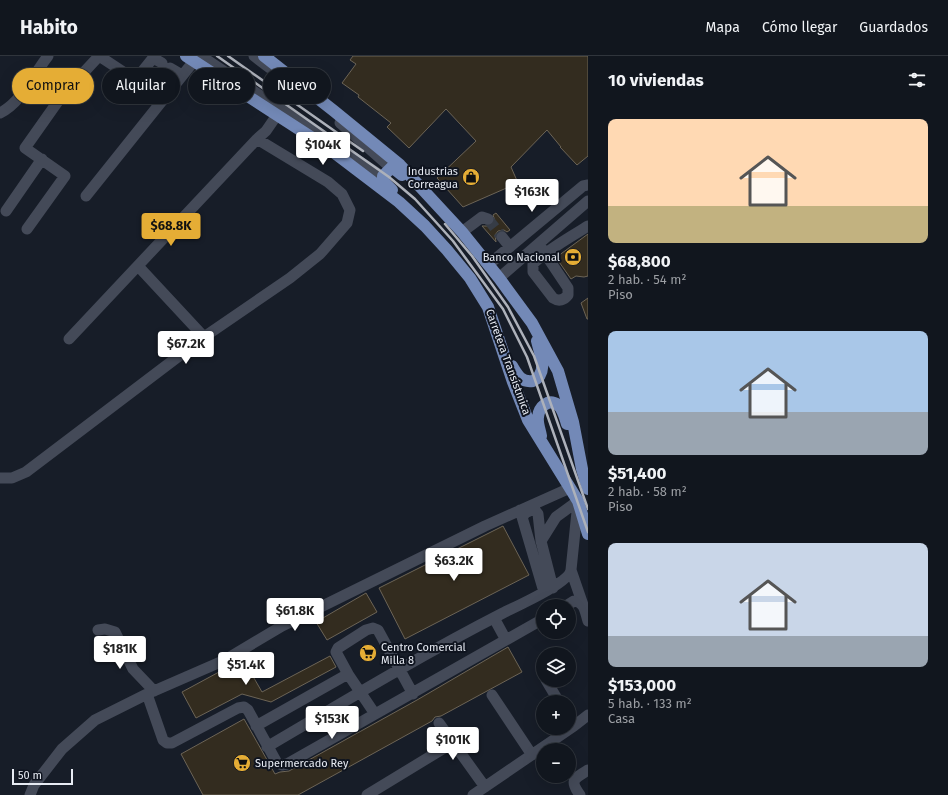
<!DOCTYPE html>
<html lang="es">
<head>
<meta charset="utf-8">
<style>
	body { margin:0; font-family:"Fira Sans",sans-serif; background:#1a1f27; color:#f1f3f6; height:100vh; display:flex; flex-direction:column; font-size:15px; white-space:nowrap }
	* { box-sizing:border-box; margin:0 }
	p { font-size:13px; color:#9c9fa4 }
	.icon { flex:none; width:22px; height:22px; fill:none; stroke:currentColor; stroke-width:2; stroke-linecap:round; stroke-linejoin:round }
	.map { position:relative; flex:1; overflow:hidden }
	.panel { display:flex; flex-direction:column; background:#11161e; width:360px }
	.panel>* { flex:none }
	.top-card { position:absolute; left:12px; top:12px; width:380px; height:36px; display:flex; gap:8px }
	.tools { position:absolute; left:536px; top:543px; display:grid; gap:8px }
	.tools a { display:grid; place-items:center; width:40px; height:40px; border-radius:50%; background:#11161e; box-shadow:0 4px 16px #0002,0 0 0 1px #30353c; font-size:20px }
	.scale { position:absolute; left:12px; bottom:10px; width:61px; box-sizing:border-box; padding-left:4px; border:2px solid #e7ebf3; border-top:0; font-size:11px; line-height:14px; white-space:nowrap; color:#e7ebf3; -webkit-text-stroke:3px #0f141f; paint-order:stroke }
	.price { position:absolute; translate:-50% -34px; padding:0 9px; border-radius:4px; background:#fff; color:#222; font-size:13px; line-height:26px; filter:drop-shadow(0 1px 2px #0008) }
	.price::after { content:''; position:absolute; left:50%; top:24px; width:12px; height:9px; margin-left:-6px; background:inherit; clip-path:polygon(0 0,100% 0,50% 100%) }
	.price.current { background:#e5ad35; color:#111 }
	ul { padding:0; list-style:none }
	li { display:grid; align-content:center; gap:8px; height:212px; padding:0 20px }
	li span { display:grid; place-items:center; height:124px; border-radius:8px; color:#555 }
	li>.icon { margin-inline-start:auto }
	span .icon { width:72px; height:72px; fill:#fffc; stroke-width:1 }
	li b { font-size:17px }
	h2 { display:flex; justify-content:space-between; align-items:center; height:48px; padding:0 20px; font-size:17px }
	.pill { padding:0 14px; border-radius:18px; background:#11161e; box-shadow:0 4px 16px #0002,0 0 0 1px #30353c; font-size:14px; line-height:36px }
	.pill.current { background:#e5ad35; color:#111 }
	header { display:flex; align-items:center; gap:24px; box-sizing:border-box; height:56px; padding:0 20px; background:#11161e; border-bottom:1px solid #30353c }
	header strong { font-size:19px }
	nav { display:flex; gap:22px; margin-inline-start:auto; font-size:14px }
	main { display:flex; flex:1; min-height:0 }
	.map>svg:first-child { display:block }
	.building { fill:#332c1f; stroke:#6c6456 }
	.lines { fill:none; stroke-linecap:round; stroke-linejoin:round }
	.minor-tunnel { stroke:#363c46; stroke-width:11; stroke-dasharray:11 5.5; stroke-linecap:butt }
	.minor { stroke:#444a58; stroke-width:11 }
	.major { stroke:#7389b7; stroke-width:12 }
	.rail { stroke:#adb1ba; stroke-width:2.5 }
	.labels { text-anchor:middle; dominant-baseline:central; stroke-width:4; stroke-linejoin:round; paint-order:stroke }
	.poi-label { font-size:11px; fill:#e7ebf3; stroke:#0f141f; text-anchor:end }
	.street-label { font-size:11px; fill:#e7ebf3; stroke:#0f141f }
</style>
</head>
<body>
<header>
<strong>Habito</strong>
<nav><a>Mapa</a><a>Cómo llegar</a><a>Guardados</a></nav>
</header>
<main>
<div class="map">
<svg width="588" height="739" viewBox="0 0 588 739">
	<rect width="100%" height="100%" fill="#171d28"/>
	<path class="building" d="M353,0H588V100L577,109L560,91H561L547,74L511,111L518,127L463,151L437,122L476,85L446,53L409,92L387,71L391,67L358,41L359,39L342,27L356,8L350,4Z
		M496,157L510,174L507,176L504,174L498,175L495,179L496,186L482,170H489L493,168L495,165L493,159Z
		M588,178V220L584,221L576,220L571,223L557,203L558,200Z
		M588,242V263H587L581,247Z
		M503,470L529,519L405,583L379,532Z
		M366,537L377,556L327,584L316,566Z
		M508,591L522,616L441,660L435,661L432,665L298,739H203L181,698L244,663L275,718L280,716L289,715L417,644Z
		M330,600L336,611L271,646L242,638L196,662L182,636L243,603L262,636Z"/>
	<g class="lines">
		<path class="minor-tunnel" d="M488,163L502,181"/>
		<path class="minor" d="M99,0L134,23L137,22L153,2L162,7
			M201,0L383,121
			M254,0L271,13
			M170,12L182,19
			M0,57C22,46 33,19 48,0
			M340,67L391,112
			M86,140L194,5
			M6,155L42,103
			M27,173L65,120L25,92L61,41L99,0
			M462,176L482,161L488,163
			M502,181L510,191
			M539,188L546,199L568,232V239C564,244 559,246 553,242L533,216V208C545,195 572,180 588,170
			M488,209L583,130L588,129
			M138,210L204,281
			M499,222L588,145
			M69,283L257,83L266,75L277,59
			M0,422H12L26,416L204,281L290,222L320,198L347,167L350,154L342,138L328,126L257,83
			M520,454L544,536
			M524,459L525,457L534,453L538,458L541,485
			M571,514L583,549
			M553,532L541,485L556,461L578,445
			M566,550L574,545C585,546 585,556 588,565
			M494,562L506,584
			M98,574L105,573L115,576L133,613L154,635
			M348,618L375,658
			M546,624L559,646
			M147,638L163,684L167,687H172L238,652L244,651L248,654L277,707L282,709L287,708L543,563
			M492,639L532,699
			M439,667L485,731
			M256,670L348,618L336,596L338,592L366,574L373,572L378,574L413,638
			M267,691C345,645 423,598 503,557C517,550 569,527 571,514L578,446
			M30,739L34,729L62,693L95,664L147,638L225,604L282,570L485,470L570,432
			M367,739L454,686
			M473,739L574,670L588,659
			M580,739C569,724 574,723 588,714"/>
		<path class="major" d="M186,0L328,92L399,146L425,170L447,194L470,222L488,251L513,326L528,364L578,445L588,478
			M264,0L334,55L400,109L462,176L499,222L532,267L558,315L573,366L582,413L588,433
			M392,134L383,125V120L392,111L402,119
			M512,310C517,319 522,327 533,325C549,317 540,298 537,285
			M541,380C540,374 537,367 538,361C539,351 548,342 558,349C563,353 565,362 567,368"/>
		<path class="rail" d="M217,0L389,121L415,143L453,185L503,253L527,301L588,476
			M228,0L363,95
			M445,168L472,200L508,251L534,300L588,453"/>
	</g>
	<defs>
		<symbol id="shop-disc" viewBox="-11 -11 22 22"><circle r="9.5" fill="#e5ad35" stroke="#0f141f"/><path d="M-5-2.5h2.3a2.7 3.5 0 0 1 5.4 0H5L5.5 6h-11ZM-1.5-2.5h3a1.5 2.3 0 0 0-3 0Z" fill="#111"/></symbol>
		<symbol id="bank-disc" viewBox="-11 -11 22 22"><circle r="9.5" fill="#e5ad35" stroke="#0f141f"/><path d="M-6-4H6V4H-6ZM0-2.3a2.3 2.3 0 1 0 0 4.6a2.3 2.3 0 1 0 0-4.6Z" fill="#111"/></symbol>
		<symbol id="supermarket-disc" viewBox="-11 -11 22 22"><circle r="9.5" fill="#e5ad35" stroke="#0f141f"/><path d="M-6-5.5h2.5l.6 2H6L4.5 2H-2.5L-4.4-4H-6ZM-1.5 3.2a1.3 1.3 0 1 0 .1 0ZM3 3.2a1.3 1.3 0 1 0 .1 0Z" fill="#111"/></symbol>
	</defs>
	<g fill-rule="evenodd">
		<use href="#shop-disc" x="461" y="111" width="20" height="20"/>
		<use href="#bank-disc" x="563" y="191" width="20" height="20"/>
		<use href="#supermarket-disc" x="358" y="587" width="20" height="20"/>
		<use href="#supermarket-disc" x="232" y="697" width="20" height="20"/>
	</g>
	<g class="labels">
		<g class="poi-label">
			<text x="458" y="115">Industrias<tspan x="458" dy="13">Correagua</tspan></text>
			<text x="560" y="201">Banco Nacional</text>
			<text x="381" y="591" text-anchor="start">Centro Comercial<tspan x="381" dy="13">Milla 8</tspan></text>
			<text x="255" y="707" text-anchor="start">Supermercado Rey</text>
		</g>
		<g class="street-label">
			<text transform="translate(508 306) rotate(70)">Carretera Transístmica</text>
		</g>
	</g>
</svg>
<div class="tools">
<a><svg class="icon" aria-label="locate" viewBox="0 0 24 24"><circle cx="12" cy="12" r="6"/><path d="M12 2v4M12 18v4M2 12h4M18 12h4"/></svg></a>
<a><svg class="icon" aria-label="layers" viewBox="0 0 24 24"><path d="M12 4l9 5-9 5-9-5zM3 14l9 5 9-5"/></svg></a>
<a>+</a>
<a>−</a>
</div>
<div class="scale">50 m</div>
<b class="price" style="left:323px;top:110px">$104K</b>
<b class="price" style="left:532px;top:157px">$163K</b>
<b class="price current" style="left:171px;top:191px">$68.8K</b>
<b class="price" style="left:186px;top:309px">$67.2K</b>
<b class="price" style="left:454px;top:526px">$63.2K</b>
<b class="price" style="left:295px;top:576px">$61.8K</b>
<b class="price" style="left:120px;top:614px">$181K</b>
<b class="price" style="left:246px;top:630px">$51.4K</b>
<b class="price" style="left:332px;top:684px">$153K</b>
<b class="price" style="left:453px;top:705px">$101K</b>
<div class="top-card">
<a class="pill current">Comprar</a>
<a class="pill">Alquilar</a>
<a class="pill">Filtros</a>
<a class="pill">Nuevo</a>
</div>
</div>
<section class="panel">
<h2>10 viviendas<svg class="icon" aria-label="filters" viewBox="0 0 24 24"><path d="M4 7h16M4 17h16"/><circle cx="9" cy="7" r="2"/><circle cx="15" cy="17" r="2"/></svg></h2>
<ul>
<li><span style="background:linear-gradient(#ffd9b3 70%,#c2b280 0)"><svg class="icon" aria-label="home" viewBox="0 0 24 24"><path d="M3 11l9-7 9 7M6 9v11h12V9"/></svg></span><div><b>$68,800</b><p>2 hab. · 54 m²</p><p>Piso</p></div></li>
<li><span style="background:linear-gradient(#a9c7e8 65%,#9aa5b1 0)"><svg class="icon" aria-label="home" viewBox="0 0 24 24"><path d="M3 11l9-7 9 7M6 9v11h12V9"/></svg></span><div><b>$51,400</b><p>2 hab. · 58 m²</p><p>Piso</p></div></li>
<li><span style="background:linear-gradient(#c9d6e8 75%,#9aa5b1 0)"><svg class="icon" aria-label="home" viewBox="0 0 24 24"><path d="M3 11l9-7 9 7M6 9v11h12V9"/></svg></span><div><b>$153,000</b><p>5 hab. · 133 m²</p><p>Casa</p></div></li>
</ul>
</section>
</main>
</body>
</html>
